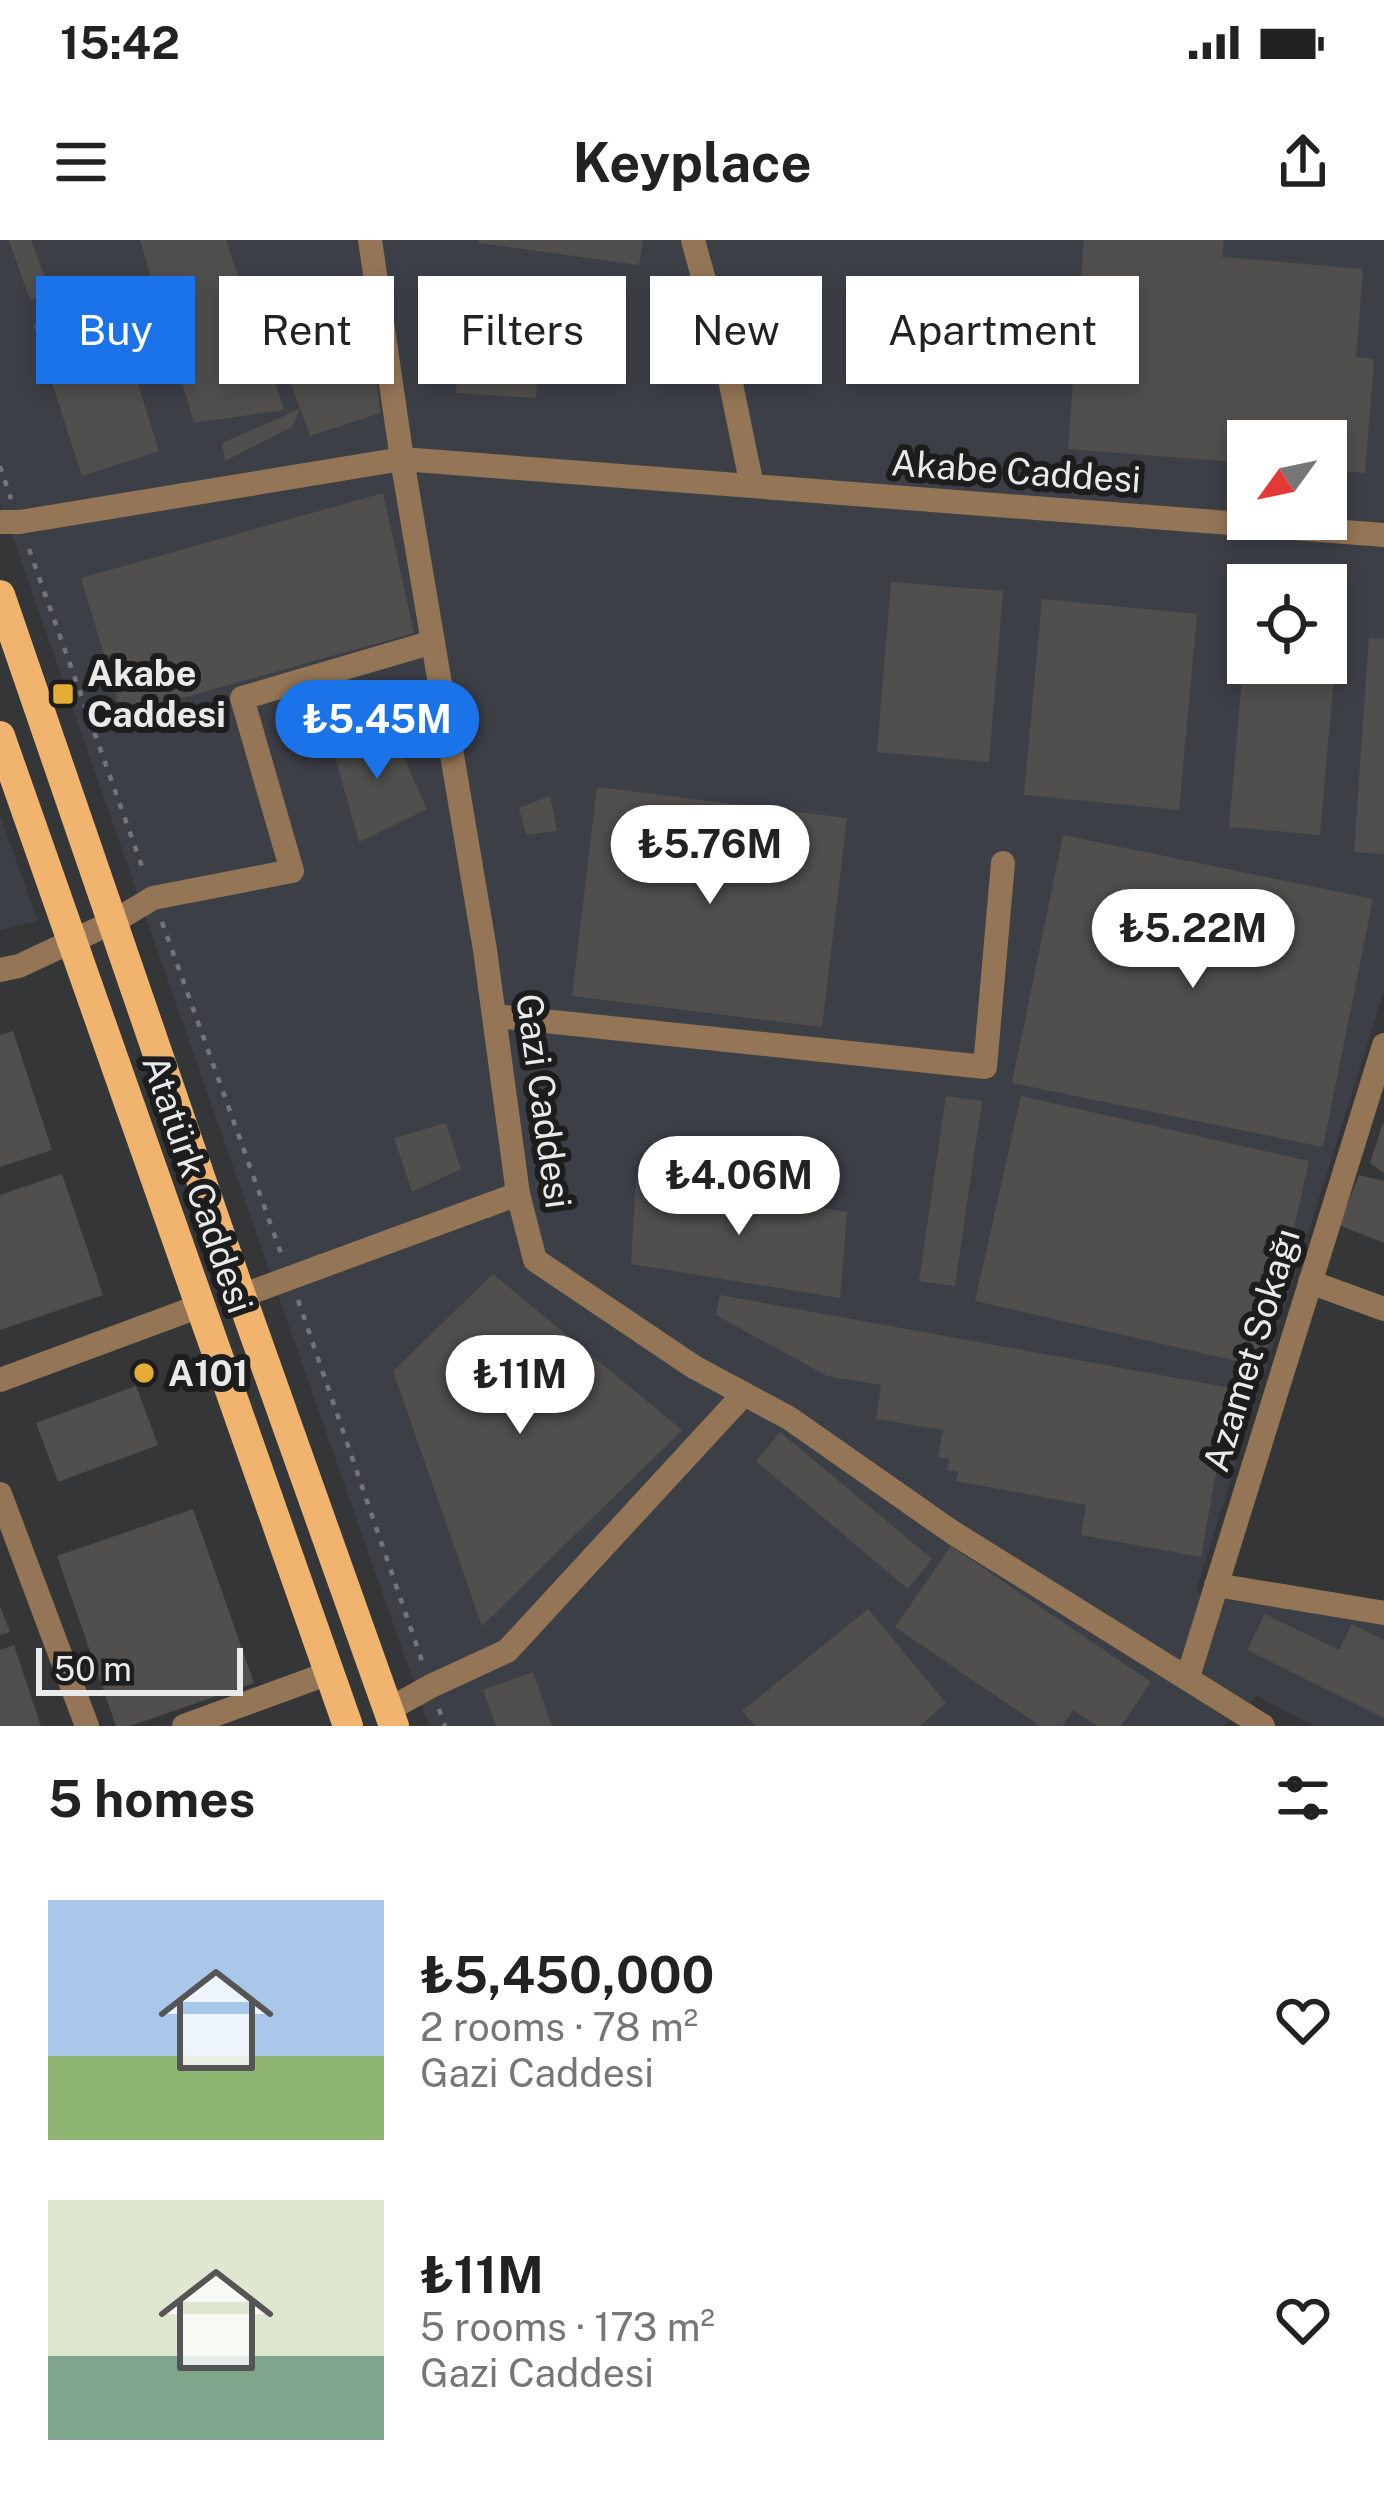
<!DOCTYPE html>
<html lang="en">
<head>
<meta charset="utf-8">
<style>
	body { margin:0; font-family:"Public Sans",sans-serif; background:#f6f6f6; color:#222; height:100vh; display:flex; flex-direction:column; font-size:45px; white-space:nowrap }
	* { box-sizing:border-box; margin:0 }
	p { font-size:39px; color:#767676 }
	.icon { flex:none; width:66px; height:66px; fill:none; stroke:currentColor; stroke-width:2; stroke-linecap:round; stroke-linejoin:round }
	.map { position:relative; height:1486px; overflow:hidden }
	.details { display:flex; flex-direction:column; background:#fff; flex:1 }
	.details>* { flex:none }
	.guide { position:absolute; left:36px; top:36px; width:1314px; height:108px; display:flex; gap:24px }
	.needle { width:78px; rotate:237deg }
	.buttons { position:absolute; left:1227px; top:180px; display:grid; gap:24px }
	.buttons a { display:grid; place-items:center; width:120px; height:120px; border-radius:0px; background:#fff; box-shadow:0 6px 18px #0003; font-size:60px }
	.scale { position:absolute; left:36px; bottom:30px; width:207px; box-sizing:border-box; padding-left:12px; border:6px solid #e9eaeb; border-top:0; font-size:33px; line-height:42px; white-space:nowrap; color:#e9eaeb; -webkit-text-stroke:9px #1d1d1e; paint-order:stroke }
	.price { position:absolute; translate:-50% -102px; padding:0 27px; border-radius:42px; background:#fff; color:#222; font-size:39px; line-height:78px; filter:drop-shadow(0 3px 6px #0008) }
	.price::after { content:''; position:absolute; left:50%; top:72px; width:36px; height:27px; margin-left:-18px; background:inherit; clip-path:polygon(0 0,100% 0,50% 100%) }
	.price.selected { background:#1a73e8; color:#fff }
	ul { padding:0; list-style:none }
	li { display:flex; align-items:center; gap:36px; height:300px; padding:0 48px }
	li span { display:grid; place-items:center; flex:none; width:336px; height:240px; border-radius:0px; color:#555 }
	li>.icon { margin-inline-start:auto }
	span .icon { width:144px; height:144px; fill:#fffc; stroke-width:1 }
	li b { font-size:51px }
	h2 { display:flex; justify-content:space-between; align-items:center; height:144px; padding:0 48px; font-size:51px }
	.pill { padding:0 42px; border-radius:0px; background:#fff; box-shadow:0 6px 18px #0003; font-size:42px; line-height:108px }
	.pill.selected { background:#1a73e8; color:#fff }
	.status { display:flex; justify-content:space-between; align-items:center; height:84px; padding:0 60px; background:#fff; direction:ltr }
	.status svg { height:33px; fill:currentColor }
	header { display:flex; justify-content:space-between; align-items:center; height:156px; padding:0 48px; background:#fff; font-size:54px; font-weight:700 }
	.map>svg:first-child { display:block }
	.built { fill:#3c3f46; fill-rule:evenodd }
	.building { fill:#514f4d }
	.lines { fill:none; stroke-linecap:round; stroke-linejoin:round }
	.path { stroke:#747577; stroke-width:4.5; stroke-dasharray:6 9; stroke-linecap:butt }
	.minor { stroke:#947656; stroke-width:24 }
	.tertiary { stroke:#947656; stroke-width:24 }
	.primary { stroke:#f1b46f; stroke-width:30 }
	.poi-dot { fill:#e5ad36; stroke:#1d1d1e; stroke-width:4.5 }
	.labels { text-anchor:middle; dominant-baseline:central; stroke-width:12; stroke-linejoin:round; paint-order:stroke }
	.street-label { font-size:36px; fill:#e9eaeb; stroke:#1d1d1e }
	.poi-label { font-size:36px; font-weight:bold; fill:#e9eaeb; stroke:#1d1d1e; text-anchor:start }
</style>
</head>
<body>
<div class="status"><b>15:42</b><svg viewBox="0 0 49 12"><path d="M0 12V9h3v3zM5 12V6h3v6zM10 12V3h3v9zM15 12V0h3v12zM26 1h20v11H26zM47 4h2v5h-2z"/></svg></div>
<header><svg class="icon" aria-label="menu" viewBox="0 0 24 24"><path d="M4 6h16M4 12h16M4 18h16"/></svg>Keyplace<svg class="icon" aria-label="share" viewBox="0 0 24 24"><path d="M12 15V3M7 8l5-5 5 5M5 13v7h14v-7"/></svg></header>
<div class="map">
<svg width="1384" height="1486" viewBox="0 0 1384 1486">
	<rect width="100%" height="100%" fill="#353638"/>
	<path class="built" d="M0,0H1384V751L1196,1351L1228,1360L1384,1380V1486H1313L1257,1456L1224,1486H429L0,261ZM1248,201H1326V279H1248ZM1248,345H1326V423H1248Z
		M0,575L38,681L0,690Z"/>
	<path class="building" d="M9,0H31L51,53L30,60Z
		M140,0H226L284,170L194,183Z
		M479,0H643L639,25L479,3Z
		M1084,0H1224L1222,17L1363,29L1356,117L1374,119L1365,233L1326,230V201H1248V223L1068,209Z
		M463,46L543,52L536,158L456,153Z
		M111,59L159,211L82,236L33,84Z
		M370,76L380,173L310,196L280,113Z
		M300,169L292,187L225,221L222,203Z
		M383,253L414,393L122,475L81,338Z
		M891,342L1003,351L989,522L877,512Z
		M1042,359L1197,374L1179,570L1024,555Z
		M1326,389L1338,390L1320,595L1229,587L1245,405H1248V423H1326Z
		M1369,398L1384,399V614L1354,612Z
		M390,486L427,569L359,602L332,506Z
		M597,547L847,578L822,787L572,756Z
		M550,556L557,591L526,595L519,568Z
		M1063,595L1373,659L1323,907L1012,843Z
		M13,791L52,910L0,927V795Z
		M946,856L982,861L955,1046L919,1041Z
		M1021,856L1309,921L1263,1127L975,1061Z
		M446,883L461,929L412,952L394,898Z
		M1383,883L1384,884V933L1370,923Z
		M62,934L103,1055L0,1090V955Z
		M1359,935L1384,941V1003L1339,985Z
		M636,938L847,972L840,1058L631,1024Z
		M493,1034L682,1190L482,1386L393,1131Z
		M720,1055L1231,1148L1201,1317L1081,1295L1086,1265L956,1241L958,1232L947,1230L949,1219L938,1217L943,1190L876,1179L881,1145L827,1136L716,1075Z
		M136,1146L158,1205L58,1242L36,1183Z
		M780,1192L932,1319L908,1349L756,1221Z
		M193,1269L254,1443L130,1486H116L57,1316Z
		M951,1306L1151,1442L1121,1486H1097L1073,1470L1062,1486H1040L895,1387Z
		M0,1366L10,1392L0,1395Z
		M868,1369L946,1463L920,1486H755L742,1471Z
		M1265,1374L1339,1410L1352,1384L1384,1400V1478L1247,1410Z
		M14,1405L41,1486H0V1410Z
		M533,1432L552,1486H496L483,1450Z"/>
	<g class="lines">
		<path class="path" d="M0,226L11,259
			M29,309L144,632
			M162,682L282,1016
			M298,1060L423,1424
			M439,1469L445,1486"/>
		<path class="minor" d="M693,0L726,120L752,246
			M0,282H20L402,219L1384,295
			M113,682L153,658L292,631L242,458L433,402
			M496,776L985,827L1003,623
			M1310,1042L1384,1069
			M241,1056L518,954
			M0,1140L200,1066
			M0,1254L87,1486
			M1216,1345L1384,1373
			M1188,1437L1384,805
			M388,1470L431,1446L507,1411L744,1154
			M184,1486L329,1433"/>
		<path class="tertiary" d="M370,0L402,219L485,710L518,954L535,1020L694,1127L789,1178L952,1292L1263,1486
			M0,730L19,726L113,682"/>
		<path class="primary" d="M0,355L241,1056L394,1486
			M0,496L348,1486"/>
	</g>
	<g class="poi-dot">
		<rect x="51" y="442" width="24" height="24" rx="6"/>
		<circle cx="144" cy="1133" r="12"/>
	</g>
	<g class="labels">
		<g class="street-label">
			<text transform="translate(1016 231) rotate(4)">Akabe Caddesi</text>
			<text transform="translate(544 861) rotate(82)">Gazi Caddesi</text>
			<text transform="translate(198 944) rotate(71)">Atatürk Caddesi</text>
			<text transform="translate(1251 1110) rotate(-73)">Azamet Sokağı</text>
		</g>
		<g class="poi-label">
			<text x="87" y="433">Akabe<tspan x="87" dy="41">Caddesi</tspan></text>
			<text x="168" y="1133">A101</text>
		</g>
	</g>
</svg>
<div class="buttons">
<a><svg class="needle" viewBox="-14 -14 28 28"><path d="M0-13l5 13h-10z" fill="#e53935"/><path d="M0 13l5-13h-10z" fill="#767676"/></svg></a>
<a><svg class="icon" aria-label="locate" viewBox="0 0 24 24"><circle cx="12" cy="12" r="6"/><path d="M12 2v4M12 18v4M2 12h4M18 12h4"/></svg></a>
</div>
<div class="scale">50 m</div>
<b class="price selected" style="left:377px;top:542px">₺5.45M</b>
<b class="price" style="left:710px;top:667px">₺5.76M</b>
<b class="price" style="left:1193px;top:751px">₺5.22M</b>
<b class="price" style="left:739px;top:998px">₺4.06M</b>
<b class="price" style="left:520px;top:1197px">₺11M</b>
<div class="guide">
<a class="pill selected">Buy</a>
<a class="pill">Rent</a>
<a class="pill">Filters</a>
<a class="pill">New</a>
<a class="pill">Apartment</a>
</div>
</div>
<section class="details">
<h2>5 homes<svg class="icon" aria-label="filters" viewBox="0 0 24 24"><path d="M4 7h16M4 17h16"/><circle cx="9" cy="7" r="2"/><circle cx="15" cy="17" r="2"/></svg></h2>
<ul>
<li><span style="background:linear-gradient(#a9c7e8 65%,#8fb573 0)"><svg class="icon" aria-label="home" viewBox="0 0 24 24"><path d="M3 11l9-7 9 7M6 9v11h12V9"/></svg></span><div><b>₺5,450,000</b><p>2 rooms · 78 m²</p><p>Gazi Caddesi</p></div><svg class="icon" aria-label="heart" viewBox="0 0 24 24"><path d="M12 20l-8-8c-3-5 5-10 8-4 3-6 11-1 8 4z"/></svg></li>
<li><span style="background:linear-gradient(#dfe7d0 65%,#7fa58c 0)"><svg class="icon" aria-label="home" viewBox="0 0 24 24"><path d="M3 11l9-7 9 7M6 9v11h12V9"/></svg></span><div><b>₺11M</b><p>5 rooms · 173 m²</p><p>Gazi Caddesi</p></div><svg class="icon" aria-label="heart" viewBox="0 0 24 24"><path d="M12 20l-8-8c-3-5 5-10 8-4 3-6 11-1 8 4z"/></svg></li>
</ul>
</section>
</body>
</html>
